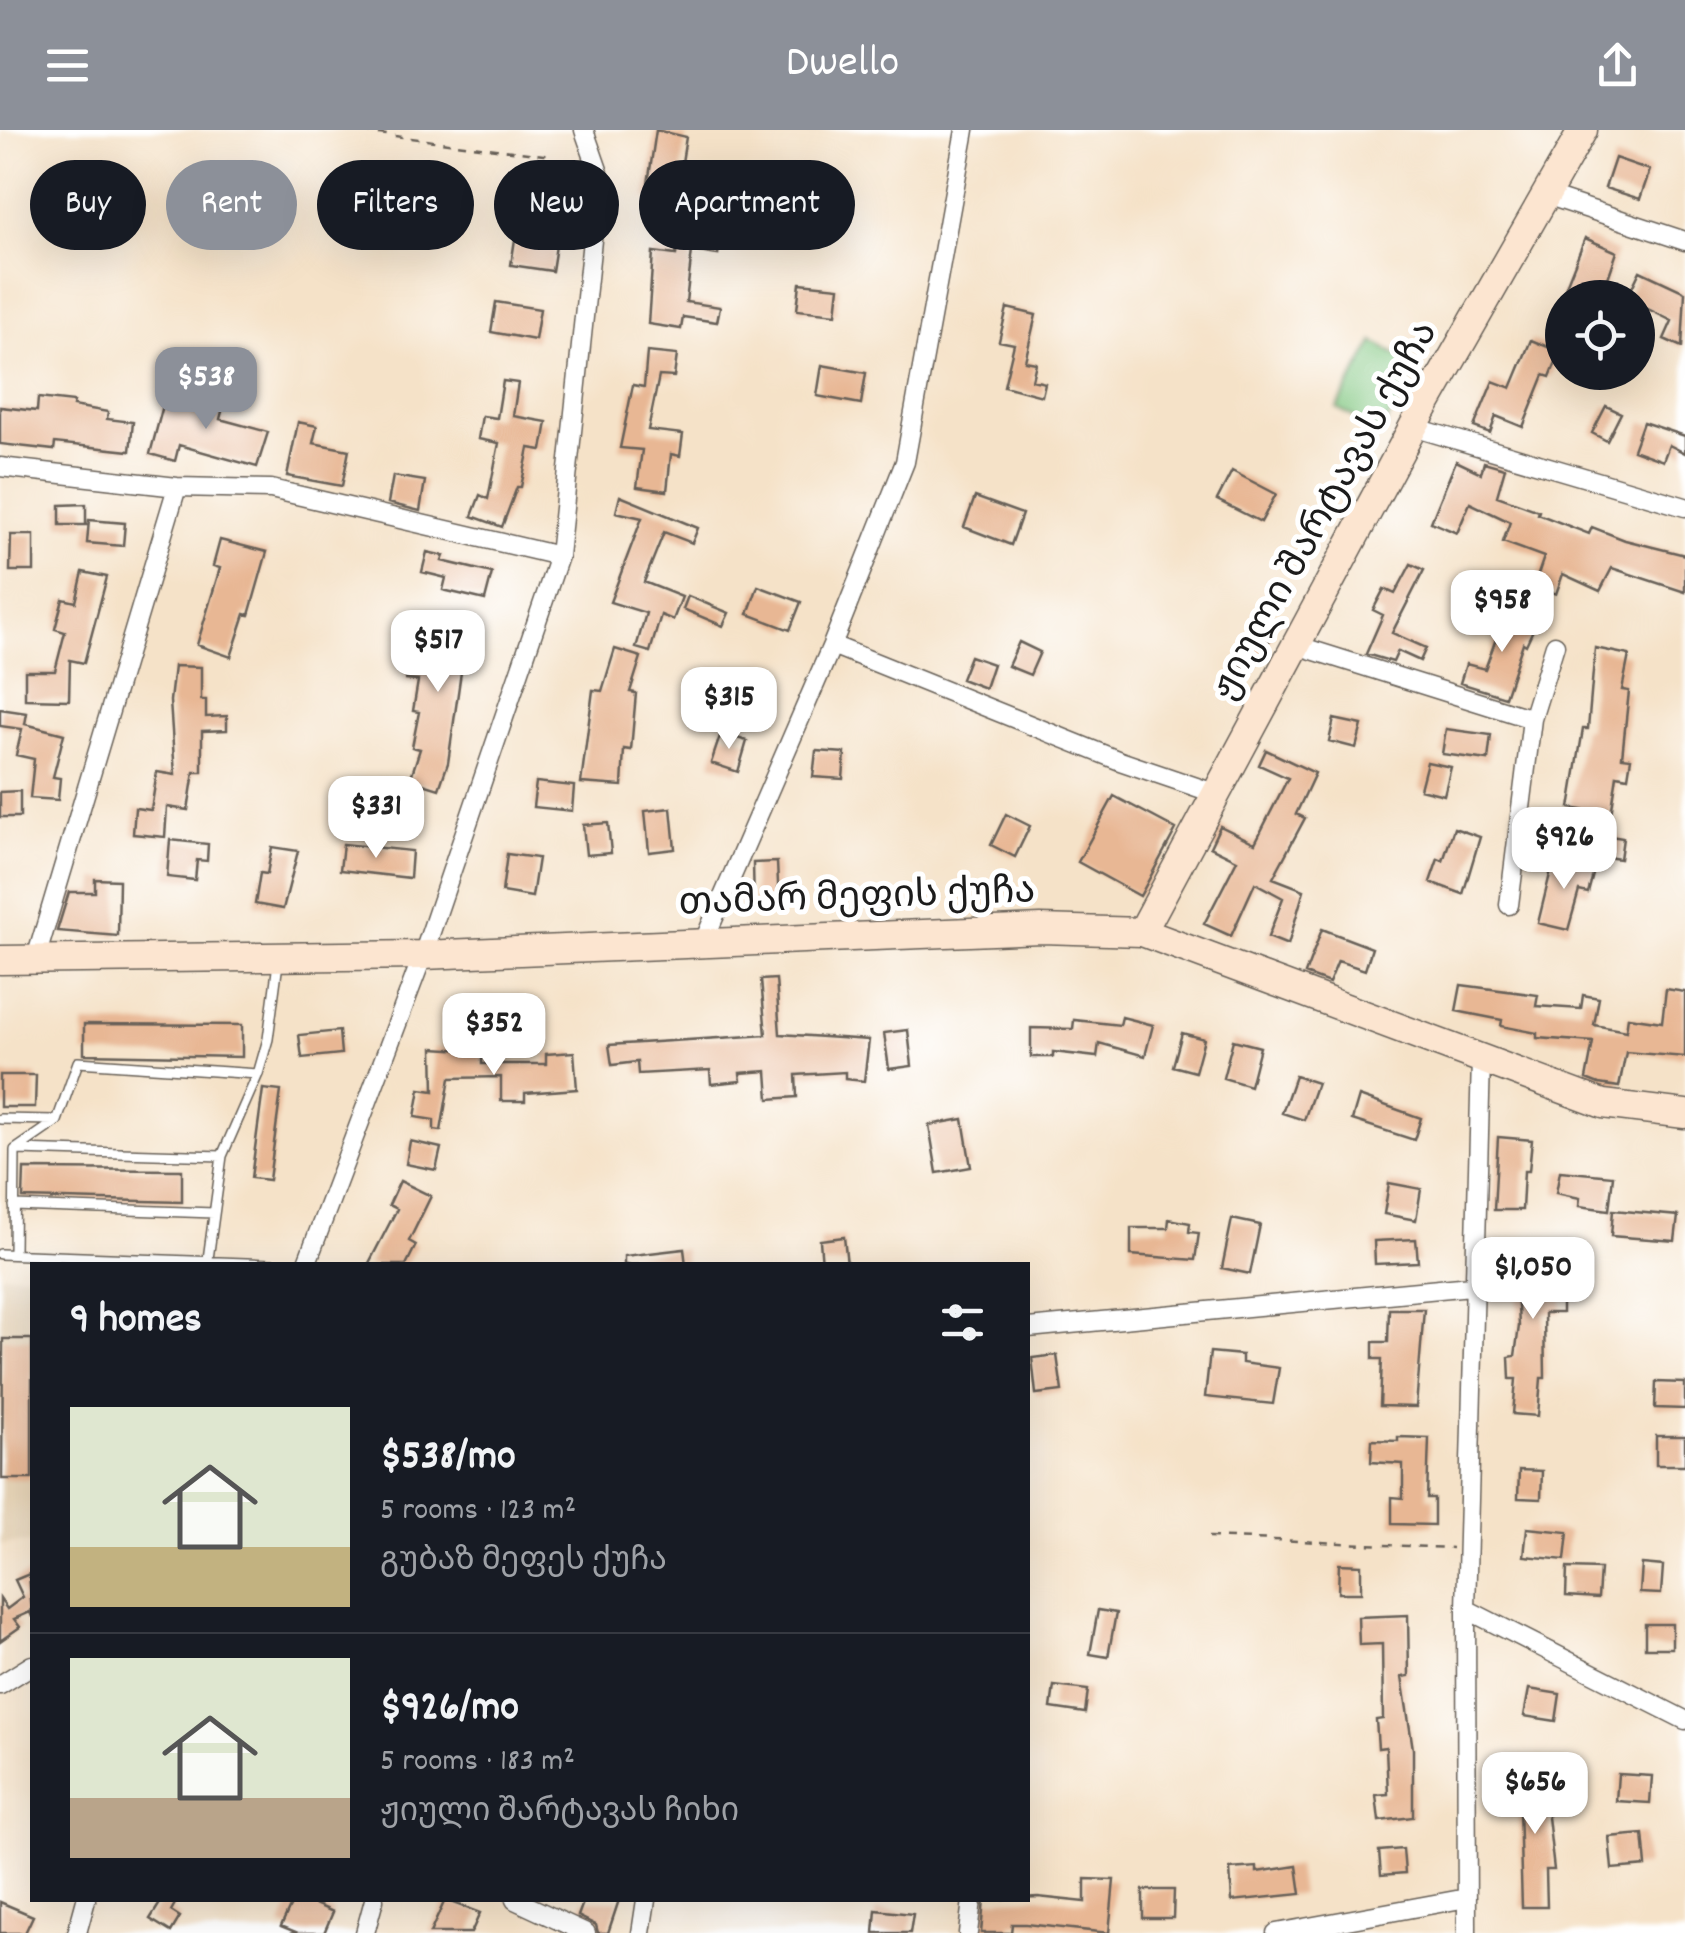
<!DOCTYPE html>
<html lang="en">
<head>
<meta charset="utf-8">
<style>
	body { margin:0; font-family:Dekko,"Noto Sans Georgian",sans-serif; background:#242831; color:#f1f3f6; height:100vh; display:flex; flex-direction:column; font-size:38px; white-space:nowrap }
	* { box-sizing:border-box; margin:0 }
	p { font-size:32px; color:#9ea1a6 }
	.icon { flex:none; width:55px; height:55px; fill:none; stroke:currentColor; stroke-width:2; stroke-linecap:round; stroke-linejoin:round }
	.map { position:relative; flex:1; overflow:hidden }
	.sheet { position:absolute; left:30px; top:1132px; width:1000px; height:640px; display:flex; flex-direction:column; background:#171b24; border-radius:0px; box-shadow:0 10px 40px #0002 }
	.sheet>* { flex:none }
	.top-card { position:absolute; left:30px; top:30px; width:1000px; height:90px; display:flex; gap:20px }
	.buttons { position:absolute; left:1545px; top:150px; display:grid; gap:20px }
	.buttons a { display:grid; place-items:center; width:110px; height:110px; border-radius:50%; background:#171b24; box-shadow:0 10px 40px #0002; font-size:50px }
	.price { position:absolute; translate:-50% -85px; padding:0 22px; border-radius:20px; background:#fff; color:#222; font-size:32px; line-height:65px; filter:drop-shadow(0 2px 5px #0008) }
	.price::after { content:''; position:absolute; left:50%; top:60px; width:30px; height:22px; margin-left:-15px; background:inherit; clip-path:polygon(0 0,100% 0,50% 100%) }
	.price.current { background:#8c9099; color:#fff }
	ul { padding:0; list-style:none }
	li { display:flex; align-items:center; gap:30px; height:250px; padding:0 40px }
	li+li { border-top:2px solid #363941 }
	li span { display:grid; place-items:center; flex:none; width:280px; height:200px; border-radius:0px; color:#555 }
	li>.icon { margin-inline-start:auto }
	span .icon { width:120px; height:120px; fill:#fffc; stroke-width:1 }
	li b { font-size:42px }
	h2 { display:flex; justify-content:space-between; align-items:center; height:120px; padding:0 40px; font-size:42px }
	.tag { padding:0 35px; border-radius:45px; background:#171b24; box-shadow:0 10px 40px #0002; font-size:35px; line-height:90px }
	.tag.current { background:#8c9099; color:#fff }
	header { display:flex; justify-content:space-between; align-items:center; height:130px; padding:0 40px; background:#8c9099; color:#fff; font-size:45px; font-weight:600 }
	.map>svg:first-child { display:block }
	.built { fill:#e7d4b7 }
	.green { fill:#83c882; stroke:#50724f; stroke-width:2.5 }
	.building { fill:#e8b794 }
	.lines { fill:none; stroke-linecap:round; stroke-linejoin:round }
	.lane-casing { stroke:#686158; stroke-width:12 }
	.street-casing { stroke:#686158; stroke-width:21 }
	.secondary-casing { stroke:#686158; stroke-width:31 }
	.path { stroke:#686158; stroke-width:2.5; stroke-dasharray:8 8; stroke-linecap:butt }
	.lane { stroke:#fff; stroke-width:9 }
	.street { stroke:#fff; stroke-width:18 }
	.secondary { stroke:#fce5d0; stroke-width:28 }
	.labels { text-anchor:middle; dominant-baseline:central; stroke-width:10; stroke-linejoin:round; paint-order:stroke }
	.street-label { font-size:38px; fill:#1c1c1c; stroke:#fff }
</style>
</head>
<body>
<header><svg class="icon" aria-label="menu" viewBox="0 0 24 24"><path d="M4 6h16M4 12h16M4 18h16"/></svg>Dwello<svg class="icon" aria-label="share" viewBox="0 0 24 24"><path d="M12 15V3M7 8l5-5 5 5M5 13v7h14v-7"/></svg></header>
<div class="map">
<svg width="1685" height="1803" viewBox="0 0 1685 1803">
	<rect width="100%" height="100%" fill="#fff"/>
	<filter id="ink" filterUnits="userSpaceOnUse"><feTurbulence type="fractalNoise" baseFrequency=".01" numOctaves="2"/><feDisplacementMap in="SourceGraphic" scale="20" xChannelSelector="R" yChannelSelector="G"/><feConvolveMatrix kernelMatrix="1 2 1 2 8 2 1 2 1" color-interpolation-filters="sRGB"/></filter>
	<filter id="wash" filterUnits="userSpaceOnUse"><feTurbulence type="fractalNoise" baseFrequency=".0048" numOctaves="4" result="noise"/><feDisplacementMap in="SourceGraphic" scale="40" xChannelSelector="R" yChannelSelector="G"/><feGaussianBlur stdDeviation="2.25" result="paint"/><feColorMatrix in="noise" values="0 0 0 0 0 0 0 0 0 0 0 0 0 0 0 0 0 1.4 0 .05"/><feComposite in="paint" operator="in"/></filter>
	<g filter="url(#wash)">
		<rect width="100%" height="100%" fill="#f5e2c8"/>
		<path class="built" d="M0,1144H32V1412L0,1414Z"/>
		<path class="green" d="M1374,212L1418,237L1381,302L1337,278Z"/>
		<g id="blocks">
			<path class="building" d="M656,0L686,7L676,71L646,67Z
				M1615,28L1650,40L1640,69L1605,58Z
				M689,45L700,47L696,87L723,91L718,125L692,121L686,172L720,177L717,192L683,187L681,199L648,194L653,122L676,125Z
				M516,103L557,109L552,141L511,135Z
				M1585,108L1617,122L1606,154L1600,168H1561Z
				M1640,141L1685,162L1682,217L1664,209L1672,191L1638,174V168H1627Z
				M800,153L839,157L836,184L797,180Z
				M496,172L540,179L535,210L491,202Z
				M1007,178L1036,185L1025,231L1036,233L1032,250L1045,253L1042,266L1004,256L1014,214L999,211Z
				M1531,210L1560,222L1550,247L1544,245L1523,297L1496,286L1490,303L1474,297L1493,251L1511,258Z
				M647,222L677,225L674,247L659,246L648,300L683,304L680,326L671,324L667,361L637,357L642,320L620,318L633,255L644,257Z
				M822,235L866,243L861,274L817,266Z
				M503,251L518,253L513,286L547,292L542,320L529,318L521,357H517L502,397L472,386L480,365L488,369L499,313L478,309L482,286L497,288Z
				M203,261L226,267L220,289L268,302L257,337L179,315L175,331L150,324L165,268L198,277Z
				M38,268L74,272L73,276L108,282L107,289L133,292L130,321L55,313L54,320L0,314V277L37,281Z
				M1606,276L1621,283L1607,311L1592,303Z
				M298,292L317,296L313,313L349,320L342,356L287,346Z
				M1643,292L1685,306V323L1669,315L1663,331L1633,320Z
				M1456,331L1481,343L1484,332L1505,338L1497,366L1539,381L1538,384L1589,404L1592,397L1625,410L1685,425V462L1612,438L1600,461L1563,444L1556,464L1534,456L1544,427L1503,412L1510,392L1470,373L1457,403L1431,392Z
				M1232,341L1276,364L1261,392L1217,370Z
				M393,346L425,351L420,381L388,373Z
				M620,366L698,398L692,413L664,402L644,452L682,467L673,490L661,485L650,522L636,518L646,483L610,472L642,388L616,382Z
				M975,367L1022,384L1011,415L964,397Z
				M86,374V395H60V375Z
				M89,390L125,393L123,416L87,413Z
				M11,405H34V441H10Z
				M220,410L267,422L249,485L245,484L231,527L197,515L220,438L213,436Z
				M427,422L444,426L442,431L492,443L485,470L443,460L446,448L422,442Z
				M1411,434L1424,440L1392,503L1426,518L1420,531L1398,521L1393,532L1366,524L1383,485L1373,480L1384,459L1395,464Z
				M83,442L107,447L84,533L70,530L69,570L25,569V541H55L65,502L55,499L63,469L76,472Z
				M758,456L801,472L790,500L748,484Z
				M688,466L729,483L723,496L683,479Z
				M1508,476L1538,489L1526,515L1523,513L1505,567L1460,553L1466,534L1485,539Z
				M431,488L479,495L476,522L464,521L448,633L439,659L410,650L420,619L412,617L419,582L413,581L418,551L406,550L412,518L425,521Z
				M1257,495L1273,504L1252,542L1237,534Z
				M1019,512L1040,522L1030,545L1008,536Z
				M1595,518L1629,525L1622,560L1629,561L1622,627L1631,628L1628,647L1617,645L1611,685L1570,678L1583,599H1588Z
				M615,519L641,527L630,562L636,563L631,620L624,619L622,656L581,653L593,560L602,561Z
				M970,526L993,534L985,558L961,549Z
				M174,536L201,537V570H206V587L227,586V600L202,601V642H194L188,680L167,677L165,707L133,704L135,678L151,680L157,642L175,645L170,571Z
				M0,579L27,583L25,594L64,604L53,647L60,648L58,670L30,668L34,629L16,625L22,599L0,596Z
				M1334,589L1362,595L1356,618L1329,611Z
				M1446,599L1491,605L1488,630L1442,624Z
				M721,603L747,611L738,642L711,633Z
				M1266,620L1315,643L1296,684L1305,688L1273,748L1304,760L1288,815L1268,807L1283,768L1255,753L1231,806L1204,794L1237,730L1210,717L1220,696L1255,713L1288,648L1259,635Z
				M816,621L845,623L843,649L813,647Z
				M1427,632L1451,637L1444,665L1420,659Z
				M536,652L574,656L572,681L533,677Z
				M20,661V687H0V662Z
				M1114,666L1176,699L1140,766L1078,732Z
				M671,678L675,719L649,722L645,681Z
				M1006,684L1030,696L1015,727L991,715Z
				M608,693L611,723L586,725L583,695Z
				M1454,698L1480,707L1463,764L1430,752L1438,729L1443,731Z
				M1597,704L1623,708L1620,729L1593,725Z
				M170,710L208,714L207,731L197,730L195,750L167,747Z
				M343,714L412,721L410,748L340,740Z
				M272,717L298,721L283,779L255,774L260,743L267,744Z
				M507,724L538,728L532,767L502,762Z
				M1554,728L1595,737L1588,763L1579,761L1568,800L1538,793Z
				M777,732L779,775L754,776L753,733Z
				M95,749L119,750L118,806L57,801L69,762H95Z
				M1322,799L1372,818L1365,840L1338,831L1329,853L1305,844Z
				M776,849L780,904L869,910L864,951L845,949V942L796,945L797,967L769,969L767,941L740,943L741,951L711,954L710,940L638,944L637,932L612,935L609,915L766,905L761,850Z
				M1461,855L1538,865L1536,876L1581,879L1583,865L1599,868L1594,895L1626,901L1628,887L1662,892L1666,859L1685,862V927L1626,922L1619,957L1599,954L1586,949L1593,912L1537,908V903L1501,896L1502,890L1456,881Z
				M1122,887L1153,895L1145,926L1099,913L1097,927L1053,922V927H1031V898L1073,899L1074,890L1120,895Z
				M84,894L242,895V927L84,924Z
				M908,900L912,936L889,939L884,903Z
				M339,901L341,924L302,928L299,905Z
				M1182,903L1204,909L1195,942L1173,936Z
				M1233,910L1260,917L1250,956L1223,948Z
				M433,918L482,921V934H546V924L574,922L577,959L525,963V971H501V947L450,948L441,1001L434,1000V990L415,987L420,959L434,961Z
				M0,945H36L35,977H0Z
				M1295,946L1317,953L1304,990L1282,983Z
				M263,959L281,961L269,1050L251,1048Z
				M1359,966L1421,988L1414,1010L1352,990Z
				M963,989L971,1037L937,1043L929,995Z
				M1498,1007L1532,1010L1529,1041H1524L1522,1080H1494Z
				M410,1011L441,1018L436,1040L406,1034Z
				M24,1039L182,1040V1072L23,1068Z
				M1560,1041L1613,1046L1609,1080L1579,1076L1580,1068L1556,1063Z
				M400,1051L431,1066L409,1111L416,1115L406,1135H368L397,1079L389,1075Z
				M1389,1053L1421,1059L1416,1090L1384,1084Z
				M1613,1080L1678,1086L1675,1111L1611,1106Z
				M1169,1089L1190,1093L1189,1102L1199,1103L1195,1130L1131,1125V1098H1168Z
				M1232,1089L1260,1095L1250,1144L1222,1138Z
				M844,1107L847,1134L822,1135L820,1110Z
				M1416,1109L1418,1132L1375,1134L1374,1111Z
				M1515,1116H1555V1148H1562V1183H1544L1545,1248H1541L1538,1286L1513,1284L1516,1249H1510L1509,1227L1515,1226L1519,1196Z
				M684,1119L686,1135H624V1126Z
				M1389,1179H1424L1416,1277L1380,1276L1382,1229H1373V1212H1388Z
				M3,1209H32V1349H2Z
				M1210,1222L1242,1225V1233L1279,1238L1273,1274L1205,1267Z
				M1057,1225L1062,1261L1036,1264L1032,1228Z
				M1656,1252L1685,1253V1279L1655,1278Z
				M1656,1306H1685V1335H1656Z
				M1398,1307L1429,1308L1427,1368H1434V1395L1392,1394V1367L1403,1368V1334L1371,1332L1372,1310L1398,1311Z
				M1519,1340L1542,1341L1541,1369L1518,1368Z
				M1527,1398L1568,1402L1565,1430L1524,1426Z
				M1339,1434L1361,1435V1463H1338Z
				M1642,1434L1663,1436L1661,1464L1640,1463Z
				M1567,1438L1600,1439L1598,1468L1566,1466Z
				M29,1444L32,1487L30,1482L14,1489L20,1497L0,1511V1469L7,1479L23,1467L15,1450Z
				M1098,1480L1116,1483L1108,1527L1090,1524Z
				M1408,1485L1409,1546L1402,1547L1413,1619V1687L1379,1691L1376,1665L1388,1664L1386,1617L1378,1618L1376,1590L1383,1589L1382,1514L1359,1515L1358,1487Z
				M1645,1494H1672V1518H1645Z
				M1054,1556L1088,1560L1085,1583L1051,1578Z
				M1529,1559L1560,1564L1556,1591L1524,1586Z
				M1551,1642L1553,1669H1546L1554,1740H1546L1547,1777H1522L1518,1644Z
				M1618,1644L1652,1646L1650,1673L1616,1671Z
				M1643,1704L1646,1736L1612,1739L1609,1707Z
				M1403,1719L1405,1743L1381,1745L1379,1721Z
				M1297,1736L1301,1764L1232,1771L1230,1739L1257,1737V1742Z
				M1085,1749L1114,1750L1109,1803L1026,1794H1012L1011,1803H981L984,1770L1038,1767L1085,1772Z
				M1143,1760H1174L1173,1788H1143Z
				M162,1770H177L171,1781L180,1787L171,1802L150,1789Z
				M293,1770H306L333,1782L324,1803H298L281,1796Z
				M445,1770L480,1783L471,1803H430Z
				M584,1770H619L608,1803H598L596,1795L578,1786Z
				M0,1772L33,1786L25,1803H0Z
				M876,1780L913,1784L910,1803H874Z"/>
		</g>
	</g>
	<g filter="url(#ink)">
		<use href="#blocks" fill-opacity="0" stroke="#686158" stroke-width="2.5"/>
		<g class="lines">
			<defs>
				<path id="lane" d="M0,989L54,990
					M18,1020L222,1026
					M14,1076L214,1083
					M0,1124L299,1135
					M14,1124L15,1020L57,991L78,932L258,944
					M208,1129L222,1026L258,944L268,909L278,833"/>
				<path id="street" d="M1546,65L1685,111
					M1413,297L1685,377
					M0,337L177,357L271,359L559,426
					M832,515L1120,631L1217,664
					M1296,515L1532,589L1555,515
					M1509,775L1532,589
					M703,813L832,515L905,332L965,0
					M36,828L177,357
					M306,1135L423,825L559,426L599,43L584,0
					M1028,1198L1471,1156
					M1466,1479L1685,1590
					M0,1555L32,1535
					M515,1770L586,1803
					M77,1803L86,1770
					M365,1803L374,1770
					M641,1803L646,1770
					M968,1803L972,1770
					M1276,1803L1467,1768
					M1467,1803L1466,1479L1481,930"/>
				<path id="secondary" d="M1142,802L1413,297L1583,0
					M0,830L423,825L1041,799L1142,802L1603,974L1685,984"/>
			</defs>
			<use href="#lane" class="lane-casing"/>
			<use href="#street" class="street-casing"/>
			<use href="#secondary" class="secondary-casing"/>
			<path class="path" d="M347,0L551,26
				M1209,1407L1452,1418"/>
			<use href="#lane" class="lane"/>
			<use href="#street" class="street"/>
			<use href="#secondary" class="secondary"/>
		</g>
	</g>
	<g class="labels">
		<g class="street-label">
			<text transform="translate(1327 382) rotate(-61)">ჟიული შარტავას ქუჩა</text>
			<text transform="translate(857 770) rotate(-2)">თამარ მეფის ქუჩა</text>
		</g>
	</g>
</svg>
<div class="buttons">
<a><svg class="icon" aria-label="locate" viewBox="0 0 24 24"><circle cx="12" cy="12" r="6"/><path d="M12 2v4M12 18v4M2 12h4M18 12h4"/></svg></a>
</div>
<b class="price current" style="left:206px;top:302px">$538</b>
<b class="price" style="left:1502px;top:525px">$958</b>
<b class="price" style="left:438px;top:565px">$517</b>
<b class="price" style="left:729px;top:622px">$315</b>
<b class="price" style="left:376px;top:731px">$331</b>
<b class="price" style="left:1564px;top:762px">$926</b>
<b class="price" style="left:494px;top:948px">$352</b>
<b class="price" style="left:1533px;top:1192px">$1,050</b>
<b class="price" style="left:1535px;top:1707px">$656</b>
<div class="top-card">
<a class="tag">Buy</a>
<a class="tag current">Rent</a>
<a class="tag">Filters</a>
<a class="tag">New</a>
<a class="tag">Apartment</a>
</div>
<section class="sheet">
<h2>9 homes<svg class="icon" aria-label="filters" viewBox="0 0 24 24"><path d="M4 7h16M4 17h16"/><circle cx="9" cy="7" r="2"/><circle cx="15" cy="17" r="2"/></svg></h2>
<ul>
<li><span style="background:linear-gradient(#dfe7d0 70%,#c2b280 0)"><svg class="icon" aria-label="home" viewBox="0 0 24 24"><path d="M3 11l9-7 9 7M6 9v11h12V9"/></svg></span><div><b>$538/mo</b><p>5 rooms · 123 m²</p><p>გუბაზ მეფეს ქუჩა</p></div></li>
<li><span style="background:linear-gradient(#dfe7d0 70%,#b9a48a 0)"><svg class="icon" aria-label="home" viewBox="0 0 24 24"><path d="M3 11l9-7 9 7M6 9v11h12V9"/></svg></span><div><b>$926/mo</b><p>5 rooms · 183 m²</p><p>ჟიული შარტავას ჩიხი</p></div></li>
</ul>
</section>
</div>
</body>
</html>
